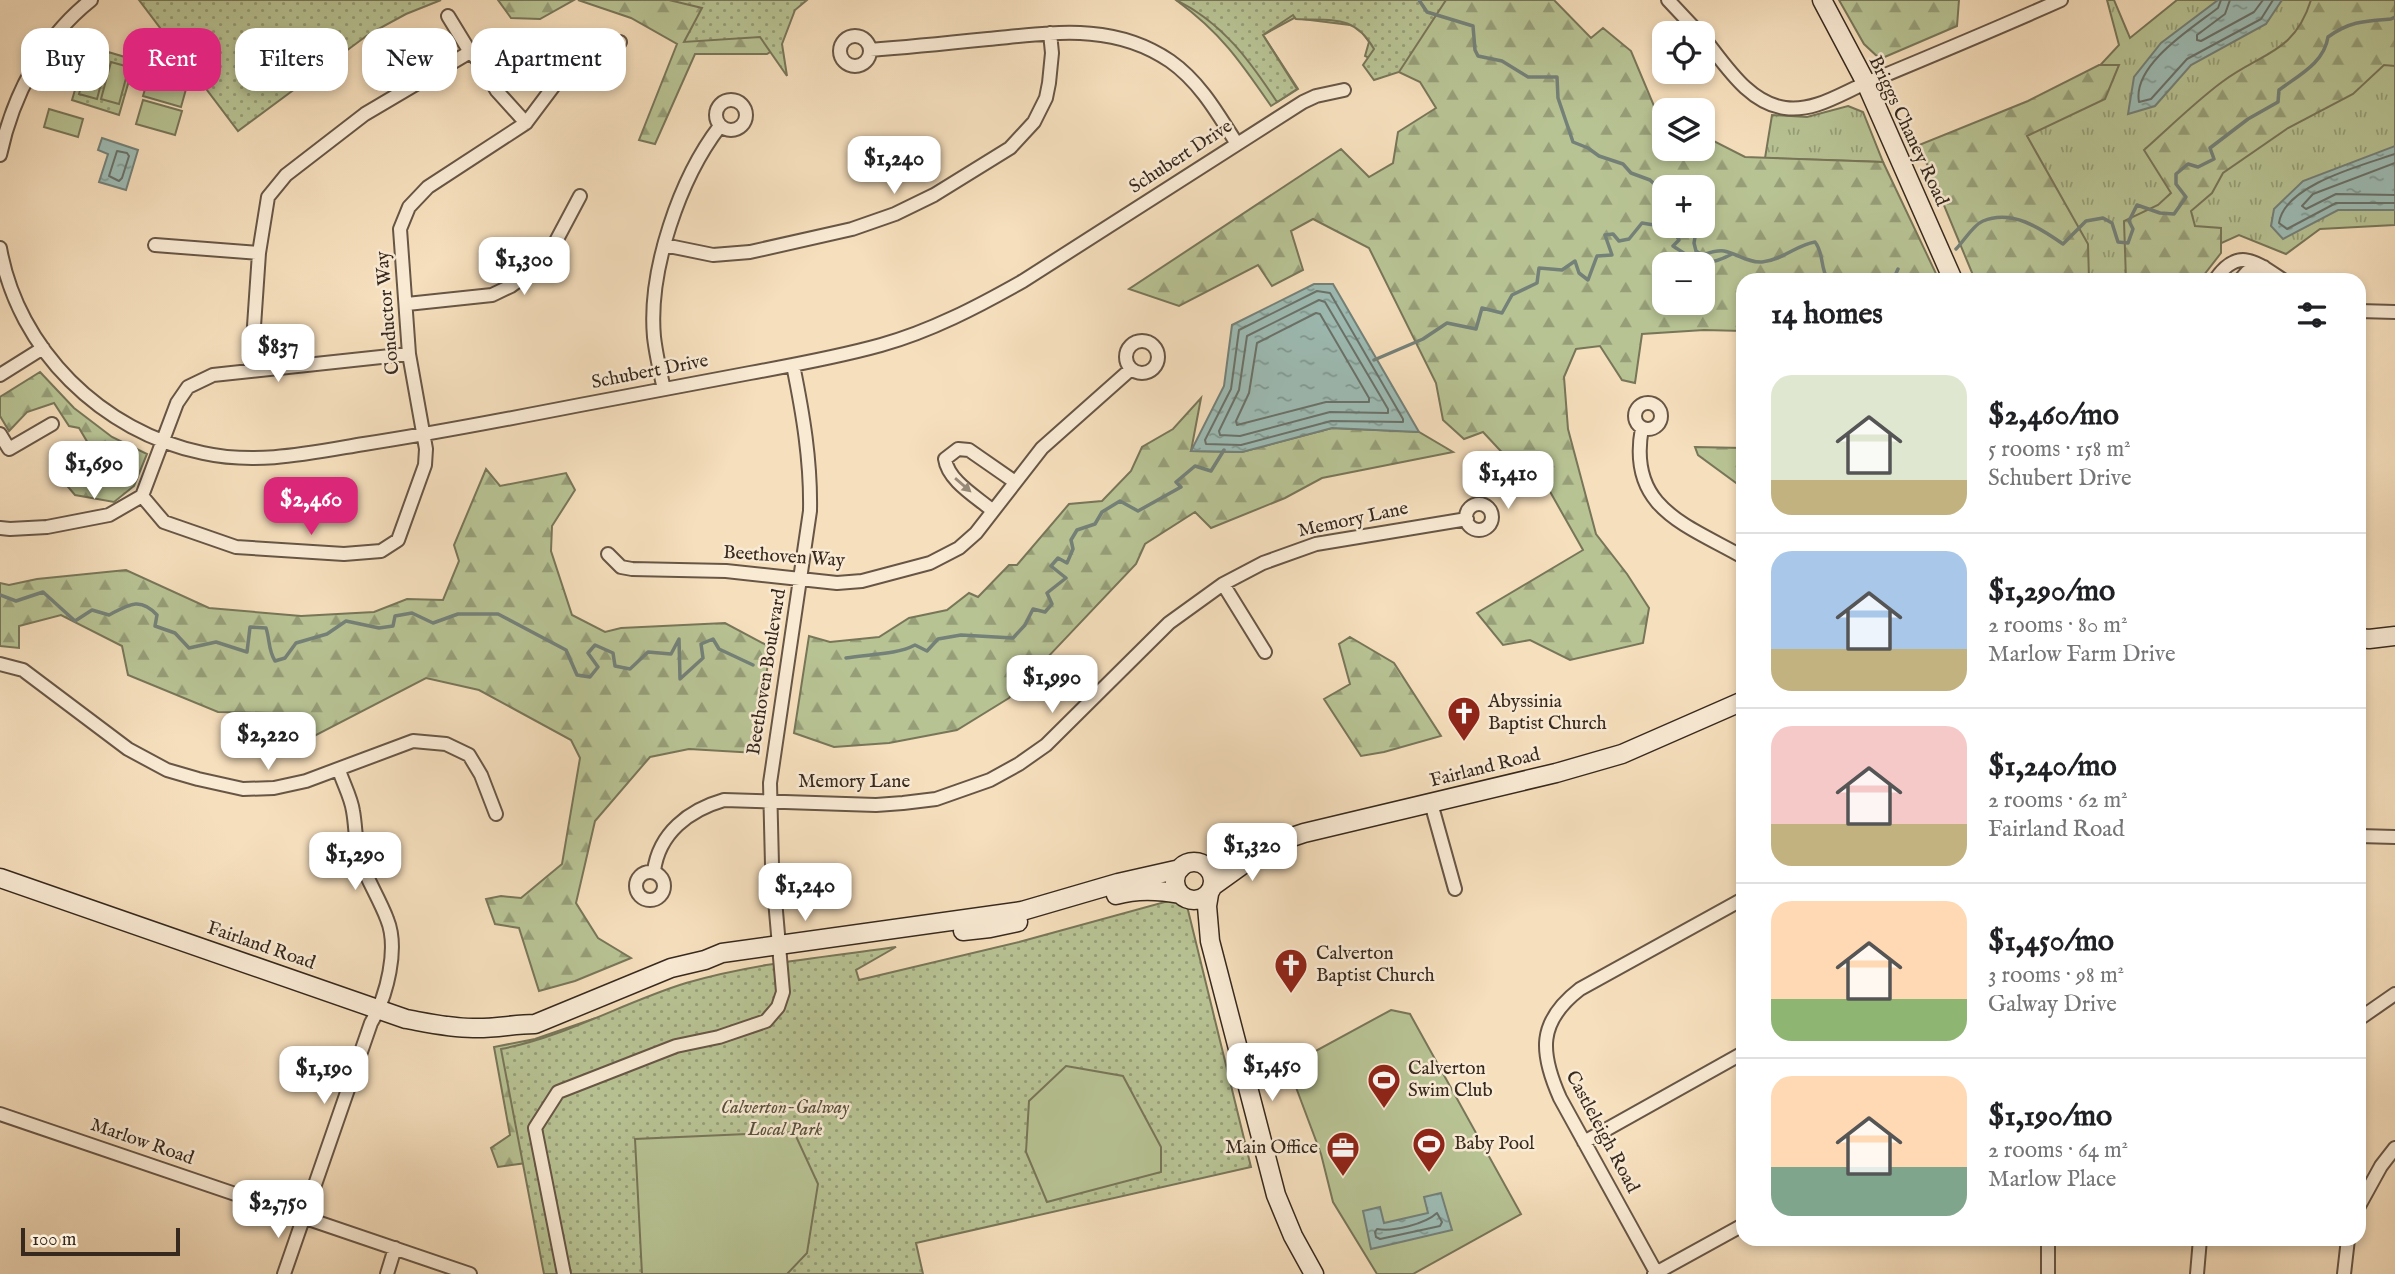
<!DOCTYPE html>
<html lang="en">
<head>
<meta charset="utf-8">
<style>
	body { margin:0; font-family:"IM FELL English",serif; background:#f2f2f2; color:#202124; height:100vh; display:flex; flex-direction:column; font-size:26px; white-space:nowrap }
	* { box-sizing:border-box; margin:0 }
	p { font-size:23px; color:#757577 }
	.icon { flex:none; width:38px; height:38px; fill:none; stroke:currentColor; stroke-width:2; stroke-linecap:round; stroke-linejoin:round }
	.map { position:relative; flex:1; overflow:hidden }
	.panel { position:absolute; left:1736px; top:273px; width:630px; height:973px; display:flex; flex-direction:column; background:#fff; border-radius:21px; box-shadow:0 4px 10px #0003 }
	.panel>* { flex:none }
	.top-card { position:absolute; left:21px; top:28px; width:665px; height:63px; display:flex; gap:14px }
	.tools { position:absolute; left:1652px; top:21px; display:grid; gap:14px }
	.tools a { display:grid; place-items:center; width:63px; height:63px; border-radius:14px; background:#fff; box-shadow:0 4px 10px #0003; font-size:35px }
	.scale { position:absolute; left:21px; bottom:18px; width:159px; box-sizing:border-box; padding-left:7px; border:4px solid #37291e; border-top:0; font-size:19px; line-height:24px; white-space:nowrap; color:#37291e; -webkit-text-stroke:5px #f9ead4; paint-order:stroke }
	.price { position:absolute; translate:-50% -60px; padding:0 16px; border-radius:14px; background:#fff; color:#222; font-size:23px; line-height:46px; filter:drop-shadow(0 2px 4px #0008) }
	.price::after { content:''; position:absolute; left:50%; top:42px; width:21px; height:16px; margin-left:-10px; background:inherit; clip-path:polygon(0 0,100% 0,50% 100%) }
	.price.active { background:#db2777; color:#fff }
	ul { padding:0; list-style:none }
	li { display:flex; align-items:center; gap:21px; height:175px; padding:0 35px }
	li+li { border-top:2px solid #e0e0e0 }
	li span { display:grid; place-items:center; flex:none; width:196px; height:140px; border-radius:21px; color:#555 }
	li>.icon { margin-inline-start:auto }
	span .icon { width:84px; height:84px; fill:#fffc; stroke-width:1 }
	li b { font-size:30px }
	h2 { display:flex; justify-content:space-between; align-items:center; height:84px; padding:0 35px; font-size:30px }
	.chip { padding:0 24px; border-radius:21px; background:#fff; box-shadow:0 4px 10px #0003; font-size:24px; line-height:63px }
	.chip.active { background:#db2777; color:#fff }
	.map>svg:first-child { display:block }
	.grass { fill:url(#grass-tufts); stroke:#787659; stroke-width:2 }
	.forest { fill:url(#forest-firs); stroke:#787659; stroke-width:2; fill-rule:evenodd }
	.park { fill:url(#park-dots); stroke:#787659; stroke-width:2 }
	.garden { fill:#b8c394; stroke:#787659; stroke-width:2 }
	.water { fill:url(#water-ripples); stroke:#748179; stroke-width:2 }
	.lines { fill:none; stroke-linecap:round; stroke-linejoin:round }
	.shore { stroke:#6a726a; stroke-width:2 }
	.stream { stroke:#748179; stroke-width:3.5 }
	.street-casing { stroke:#675646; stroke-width:16 }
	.secondary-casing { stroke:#37291e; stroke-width:21 }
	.street { stroke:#f9ead4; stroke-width:12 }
	.secondary { stroke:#f9ead4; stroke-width:18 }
	.oneway { fill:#988a79 }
	.labels { text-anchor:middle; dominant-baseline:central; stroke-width:5; stroke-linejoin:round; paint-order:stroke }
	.street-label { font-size:19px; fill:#37291e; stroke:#f9ead4 }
	.poi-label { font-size:19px; fill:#37291e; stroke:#f9ead4; text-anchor:start }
	.park-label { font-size:19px; font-style:italic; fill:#57503c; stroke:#f9ead4 }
</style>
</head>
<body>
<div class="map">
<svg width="2395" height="1274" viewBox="0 0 2395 1274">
	<defs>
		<pattern id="grass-tufts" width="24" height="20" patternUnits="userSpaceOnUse" patternTransform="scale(1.75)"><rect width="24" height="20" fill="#b8c394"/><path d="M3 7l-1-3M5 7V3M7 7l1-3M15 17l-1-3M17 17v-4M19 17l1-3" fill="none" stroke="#969e78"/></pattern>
		<pattern id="forest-firs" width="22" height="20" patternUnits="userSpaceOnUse" patternTransform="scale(1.75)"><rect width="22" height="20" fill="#b8c394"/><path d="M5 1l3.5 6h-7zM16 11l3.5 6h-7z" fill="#969e78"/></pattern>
		<pattern id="park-dots" width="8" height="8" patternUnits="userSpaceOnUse" patternTransform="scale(1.75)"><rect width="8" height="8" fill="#b8c394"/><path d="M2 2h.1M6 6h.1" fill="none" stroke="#969e78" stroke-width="1.8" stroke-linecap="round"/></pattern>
		<pattern id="water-ripples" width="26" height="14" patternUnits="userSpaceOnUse" patternTransform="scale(1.75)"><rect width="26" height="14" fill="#9dbcb5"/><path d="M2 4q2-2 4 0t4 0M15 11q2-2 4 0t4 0" fill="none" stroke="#819993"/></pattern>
	</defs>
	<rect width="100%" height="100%" fill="#f6dfbd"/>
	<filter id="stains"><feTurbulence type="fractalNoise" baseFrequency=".00286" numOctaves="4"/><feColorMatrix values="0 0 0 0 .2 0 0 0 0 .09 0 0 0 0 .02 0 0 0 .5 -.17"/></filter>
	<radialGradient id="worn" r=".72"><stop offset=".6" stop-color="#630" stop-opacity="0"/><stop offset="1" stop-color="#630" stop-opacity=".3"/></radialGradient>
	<path class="grass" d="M2107,0H2114L2130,38L2177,0H2395V225L2320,229L2286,254L2239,235L2208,249L2184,280H2049L2026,135L2041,129L2119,45Z
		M1848,106L1863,112L1883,162L1765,158L1772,115L1807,117Z"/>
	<path class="forest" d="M498,0H574L540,19L511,18Z
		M578,0H801L794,8L781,45L767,54H695L655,144L639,140L677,44L631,18Z
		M1176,0H1554L1591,38L1603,28L1631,51L1654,106L1664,120V149H1686L1690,154L1694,149H1703L1704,136L1745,157L1883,162L1939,280H1743V331L1704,330L1642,334L1635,383L1622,380L1600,346L1576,349L1564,377L1568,429L1596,534L1627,574L1649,608L1643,643L1570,660L1530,640L1503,645L1477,613L1583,550L1544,481L1509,460L1483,432L1464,439L1443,420L1436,383L1369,248L1313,219L1291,231L1303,270L1272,286L1258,265L1179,306L1129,289L1341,149L1369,177L1393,163L1398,132L1436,108L1420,82L1365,56L1369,42L1358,26L1294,18L1263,35L1298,89L1271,106C1240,61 1221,33 1176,0ZM1664,187H1703V226H1664ZM1664,264H1703V303H1664Z
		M1839,0H1959L1957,26L1880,59L1864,44Z
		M2311,0H2395V66L2384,65L2353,94L2288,128L2223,173L2212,193L2191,211L2195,226L2221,228V253L2200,280H2126L2124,221L2158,205L2171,193L2144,150C2170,127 2195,102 2222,82C2262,52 2294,54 2311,0Z
		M2099,65H2119L2105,99L2027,136L2088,244L2089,280H1975L1919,145L2028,101Z
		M40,372L74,408L112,437L147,454L134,486L114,502L75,495L63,481L98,460L79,428L69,426L54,403L27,412L9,431L0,416V397Z
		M1201,398L1191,451L1242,452L1332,428L1419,432L1453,452L1322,478L1285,498L1211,528L1195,512L1145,544L1136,564L1009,698L957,730L889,743L834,747L794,733L809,636L830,642L879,637L909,618L947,610L969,593L978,597L1009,565H1017L1069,504L1102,501L1131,471L1142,447L1173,429Z
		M1695,447L1743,448V488L1698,455Z
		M486,469L500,486L566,473L575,490L552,526L551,551L572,615L605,632L621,628L725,623L770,647L756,753L689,749L650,757L595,821L576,903L598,938L631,958L575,981L539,991L519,928L495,924L486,899L501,896L521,898L562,864L580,758L571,740L479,690L426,678L295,746L276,713L218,712L128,675L122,646L61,615L19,626V648L0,646V583L9,585L37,579L126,570L209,608L301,616L374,612L407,599L443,600L459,561L454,545Z
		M1350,637L1394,663L1441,736L1384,752L1361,756L1324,699L1350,684L1339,644Z
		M593,1019L526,1163L498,1167L491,1148L510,1135L494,1047L535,1039Z"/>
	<path class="park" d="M139,0H441L406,14L369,34L238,131Z
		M669,0H807L795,10L782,44L787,76L760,37L684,42L702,8Z
		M1176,0H1446L1399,72L1374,80L1363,65L1374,49C1354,14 1332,21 1296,19L1293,15L1263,35L1297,89L1277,102C1250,61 1222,22 1176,0Z
		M88,46L135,60L119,115L72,100Z
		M1172,900L1187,906L1251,1167L916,1243L923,1274H544L501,1049C565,1037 624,1002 686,983C754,963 826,957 896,947L856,970L859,980L1019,942Z"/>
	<path class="garden" d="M89,56L107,61L97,99L79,94Z
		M111,62L129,67L119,104L101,99Z
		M150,72L188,82L181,107L143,96Z
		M143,100L182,111L175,135L136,124Z
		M49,109L83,119L78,137L44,127Z
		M1391,1010L1410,1014L1521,1214L1413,1274H1377L1333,1202L1321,1154L1288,1066Z
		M1066,1066L1123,1076L1161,1147V1172L1047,1202L1026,1152L1029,1101Z
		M794,1132L818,1184L807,1253L787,1274H642L635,1139Z"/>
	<path class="water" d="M2218,0H2282L2266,24L2191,65L2155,106L2128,114L2134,77L2161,43Z
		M102,138L138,150L126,190L99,182L108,154L98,150Z
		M2395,146V210H2338L2283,239L2271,226L2274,209L2303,181Z
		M1314,284H1333L1419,432L1332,428L1242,452L1191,451L1224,386L1232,325Z
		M1441,1193L1452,1230L1371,1249L1363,1211L1380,1207L1384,1223L1428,1213L1424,1197Z"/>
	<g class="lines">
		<path class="shore" d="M2221,0L2218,8C2192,28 2132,65 2139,102L2151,99L2187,59L2261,19L2273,0
			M2230,0L2225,14L2197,35V40L2201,41L2254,12L2263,0
			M117,151L127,153L129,156L122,178L119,181L109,176Z
			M2395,154C2363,165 2284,185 2279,223L2287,229L2336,203H2395
			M2395,163L2313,194L2302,206L2306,209L2336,194L2395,195
			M1317,291L1330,293L1403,419V422L1331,421L1241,445L1206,444L1205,440L1231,389L1239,330Z
			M1319,300L1325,302L1388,409V413L1330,412L1240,436L1220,435L1219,431L1239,390L1247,336Z
			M1316,313L1320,314L1369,398V402H1326L1237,425L1236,421L1249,393L1257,343Z
			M1437,1213L1442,1222L1440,1226L1380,1239L1376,1237L1375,1232L1377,1229C1393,1232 1425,1224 1437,1213Z"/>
		<path class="stream" d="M1419,0L1427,12L1473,26L1475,50L1478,56L1502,61L1528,77H1557L1558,98L1573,142L1588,148L1599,156L1623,164L1631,173L1650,180L1664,193
			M1697,226L1694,243L1696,251L1702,255C1708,253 1717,250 1724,251C1738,254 1748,263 1762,262C1783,260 1796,245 1815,242C1824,253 1820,268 1828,280
			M1956,249C1964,241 1973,225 1983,221C2012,209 2040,228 2063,244L2086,221L2103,218L2112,223L2118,242L2128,243L2133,229L2129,221L2137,205L2160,213L2174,214L2186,197L2176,184V174L2188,164L2198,167L2214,159L2210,148L2248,119L2278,102L2279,90C2299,75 2324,63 2328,37C2350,21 2365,21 2391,19L2395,17
			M1893,280L1898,269
			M1374,360L1423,339L1447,323L1476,329L1482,308L1502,313L1512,295L1537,283L1539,268L1562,270L1575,261L1579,273L1588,280L1597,256L1612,255L1605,235L1613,234L1619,241L1629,239L1642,223L1672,228L1679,240L1673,246C1698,262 1704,269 1732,254
			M0,595L16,601L43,592L75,621L92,610L109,615C128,605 140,596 157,615L155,626L175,633L189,648L216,642L247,652L250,627L266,628C270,640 268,650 275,661L285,658L296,643L327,634L346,621L379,628L393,626L395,616L412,613L433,623L458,614H498L566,650L577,675L590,677L598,667L588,653L595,645L613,653L615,666L630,669L648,652L671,654L679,639L680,679L703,658L701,644L713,639L719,649L753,665
			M846,658C869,654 896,655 915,645L927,651L938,639L961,635L1013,638L1025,625L1033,609L1045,612L1052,604L1047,593L1066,578L1051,566L1058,558L1067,563L1073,549L1071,540L1077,530L1095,524L1102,512L1120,501L1138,511L1181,487L1176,482L1195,466L1211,471L1224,450"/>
		<defs>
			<path id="street" d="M1668,0L1699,33
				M448,16L470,52
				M840 51a15 15 0 1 1 30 0a15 15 0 1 1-30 0Z
				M1703,37C1725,64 1748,103 1785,108C1814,112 1840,94 1866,83C1931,56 1996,29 2061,0
				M870,50C909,47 949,43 988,39C1052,33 1113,22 1170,61C1200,82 1218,114 1237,144
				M716 115a15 15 0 1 1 30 0a15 15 0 1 1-30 0Z
				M0,155C13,95 42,39 91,0
				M155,245L259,253
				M664,245L713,255L750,252L852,229L895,214L934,195L1010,148L1034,122L1046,98L1049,83L1052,53L1050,33
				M0,248C18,350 102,432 203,453C257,465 310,453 364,444C436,433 508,419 580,405C637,394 694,384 750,373C794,365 838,357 881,345C931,331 977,307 1023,281L1303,102L1316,96L1344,90
				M2215,280C2238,246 2256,262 2283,280
				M2240,280L2247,272L2264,267
				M407,304L492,295L511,286L546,260L580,196
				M2359,311L2395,312
				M1126 357a16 16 0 1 1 32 0a16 16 0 1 1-32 0Z
				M251,370L259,253L268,197L286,175L365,114L470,52L478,60L497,91L526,123
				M0,375L43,348
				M664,389C660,372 656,354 654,337C648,270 680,178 720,126
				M1635 416a13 13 0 1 1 26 0a13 13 0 1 1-26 0Z
				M1642,428C1627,508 1685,524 1743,557
				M0,434L9,449L52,424
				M142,496L164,522L236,547L344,554L381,551L398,540L425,465L426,449L409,354L400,229L409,207L428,187L526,123L559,79L620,42
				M1466 517a13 13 0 1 1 26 0a13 13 0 1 1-26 0Z
				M993,511C977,497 948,481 945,459L958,449L969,450L1015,482
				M0,528L10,529L47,527L109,515L142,496L177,403L188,387L213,375L409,354
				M608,554L621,567L632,569L726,571L837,583L862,581L930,563L959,548L976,533L1042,448L1131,369
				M1223,584L1265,652
				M0,664L23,670L128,749L167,770L198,779L243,789L274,788L306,781L413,741L446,744L469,755L481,775L496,814
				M1431,803L1455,889
				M2359,836L2395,837
				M654,871C659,833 689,810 724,800L876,805L903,803L936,799L990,780L1019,764L1046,745L1169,623L1223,584L1263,563L1316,544L1467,519
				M636 886a14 14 0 1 1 28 0a14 14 0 1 1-28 0Z
				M2359,1019L2395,994
				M0,1114L470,1274
				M1584,1142L1743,1053
				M2359,1206L2381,1166L2395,1148
				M2048,1239V1274
				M284,1274L371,1023C387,996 399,948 387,919C379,898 367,880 360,859C355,843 356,827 353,811C351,797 343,783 339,770
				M387,1274L395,1248
				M564,1274L535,1128L558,1092L676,1046L719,1037L766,1021L778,1007L783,992L772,865L770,783L810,511C811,461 803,414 793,365
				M1654,1274L1743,1225
				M1657,1274L1560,1098C1540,1053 1537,1022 1580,989L1743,899
				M2197,1274L2200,1239
				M2344,1274L2348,1239"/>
			<path id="secondary" d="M1822,0L1866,83L1953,280
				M2359,638L2369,639L2395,636
				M1175 881a19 19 0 1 1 38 0a19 19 0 1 1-38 0Z
				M1206,866L1304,833L1556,773L1622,754L1743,701
				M0,878L406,1019C428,1023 450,1028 473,1028C494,1029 514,1024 535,1024L671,968L705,960L722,953L1022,911L1118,883L1180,869
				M1213,886L1259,853
				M1209,894L1207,906L1210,941L1276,1195L1293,1236L1314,1274
				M1116,895C1136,889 1159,890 1180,894
				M963,931L990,928L1018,922"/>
		</defs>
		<use href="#street" class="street-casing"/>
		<use href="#secondary" class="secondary-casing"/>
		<use href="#street" class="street"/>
		<use href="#secondary" class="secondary"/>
	</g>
	<defs><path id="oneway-solid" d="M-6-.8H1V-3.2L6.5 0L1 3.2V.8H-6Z" transform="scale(1.75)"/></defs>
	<use class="oneway" href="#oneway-solid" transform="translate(963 485) rotate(41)"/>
	<defs>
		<symbol id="church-pin" viewBox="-11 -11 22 30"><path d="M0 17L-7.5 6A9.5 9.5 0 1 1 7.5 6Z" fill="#8f2418" stroke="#f9ead4"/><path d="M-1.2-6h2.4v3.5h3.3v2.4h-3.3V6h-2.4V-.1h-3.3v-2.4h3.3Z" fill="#fff"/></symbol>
		<symbol id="stadium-pin" viewBox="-11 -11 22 30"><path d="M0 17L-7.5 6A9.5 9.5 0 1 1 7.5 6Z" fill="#8f2418" stroke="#f9ead4"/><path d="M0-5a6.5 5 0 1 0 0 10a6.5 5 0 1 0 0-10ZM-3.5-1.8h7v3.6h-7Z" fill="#fff"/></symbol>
		<symbol id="office-pin" viewBox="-11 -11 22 30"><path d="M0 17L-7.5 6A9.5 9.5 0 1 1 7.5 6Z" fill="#8f2418" stroke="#f9ead4"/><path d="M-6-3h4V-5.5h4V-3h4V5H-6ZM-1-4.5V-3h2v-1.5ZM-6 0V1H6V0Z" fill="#fff"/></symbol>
	</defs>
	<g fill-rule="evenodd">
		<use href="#church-pin" x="1445" y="694" width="38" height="52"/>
		<use href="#church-pin" x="1272" y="946" width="38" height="52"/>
		<use href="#stadium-pin" x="1365" y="1061" width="38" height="52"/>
		<use href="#stadium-pin" x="1410" y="1125" width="38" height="52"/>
		<use href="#office-pin" x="1324" y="1129" width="38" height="52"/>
	</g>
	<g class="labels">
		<g class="street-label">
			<text transform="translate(1908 131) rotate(65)">Briggs Chaney Road</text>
			<text transform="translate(1181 157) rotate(-33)">Schubert Drive</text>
			<text transform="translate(388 313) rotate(-95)">Conductor Way</text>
			<text transform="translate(650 372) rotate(-11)">Schubert Drive</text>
			<text transform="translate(1353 520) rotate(-12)">Memory Lane</text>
			<text transform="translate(784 557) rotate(4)">Beethoven Way</text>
			<text transform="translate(767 672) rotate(-81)">Beethoven Boulevard</text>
			<text transform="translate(1485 768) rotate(-14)">Fairland Road</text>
			<text x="854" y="782">Memory Lane</text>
			<text transform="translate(261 946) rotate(19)">Fairland Road</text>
			<text transform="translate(1602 1132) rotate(62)">Castleleigh Road</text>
			<text transform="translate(142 1142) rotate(19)">Marlow Road</text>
		</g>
		<g class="poi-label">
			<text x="1488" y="702">Abyssinia<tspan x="1488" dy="22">Baptist Church</tspan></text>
			<text x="1316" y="954">Calverton<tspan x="1316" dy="22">Baptist Church</tspan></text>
			<text x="1408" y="1069">Calverton<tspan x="1408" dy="22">Swim Club</tspan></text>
			<text x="1454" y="1144">Baby Pool</text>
			<text x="1318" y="1148" text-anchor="end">Main Office</text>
		</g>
		<g class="park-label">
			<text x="785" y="1108">Calverton-Galway<tspan x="785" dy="22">Local Park</tspan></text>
		</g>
	</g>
	<rect width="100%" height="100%" filter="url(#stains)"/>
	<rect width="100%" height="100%" fill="url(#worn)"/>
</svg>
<div class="tools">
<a><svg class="icon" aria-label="locate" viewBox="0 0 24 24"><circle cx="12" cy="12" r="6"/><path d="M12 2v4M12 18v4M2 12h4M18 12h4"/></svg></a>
<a><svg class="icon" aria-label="layers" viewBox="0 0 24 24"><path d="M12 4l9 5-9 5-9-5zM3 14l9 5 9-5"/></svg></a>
<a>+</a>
<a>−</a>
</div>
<div class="scale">100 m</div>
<b class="price" style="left:894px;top:196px">$1,240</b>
<b class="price" style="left:524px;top:297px">$1,300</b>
<b class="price" style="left:278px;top:384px">$837</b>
<b class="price" style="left:94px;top:501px">$1,690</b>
<b class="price" style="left:1508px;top:511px">$1,410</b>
<b class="price active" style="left:311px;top:537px">$2,460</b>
<b class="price" style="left:1052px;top:715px">$1,990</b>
<b class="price" style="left:268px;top:772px">$2,220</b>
<b class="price" style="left:1252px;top:883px">$1,320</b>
<b class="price" style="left:355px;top:892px">$1,290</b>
<b class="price" style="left:805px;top:923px">$1,240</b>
<b class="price" style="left:1272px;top:1103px">$1,450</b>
<b class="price" style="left:324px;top:1106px">$1,190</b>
<b class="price" style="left:278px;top:1240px">$2,750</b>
<div class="top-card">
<a class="chip">Buy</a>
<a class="chip active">Rent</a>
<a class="chip">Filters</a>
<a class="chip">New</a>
<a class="chip">Apartment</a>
</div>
<section class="panel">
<h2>14 homes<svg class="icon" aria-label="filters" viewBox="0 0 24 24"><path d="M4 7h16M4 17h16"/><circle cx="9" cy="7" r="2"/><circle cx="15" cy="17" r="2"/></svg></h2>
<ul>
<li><span style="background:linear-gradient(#dfe7d0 75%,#c2b280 0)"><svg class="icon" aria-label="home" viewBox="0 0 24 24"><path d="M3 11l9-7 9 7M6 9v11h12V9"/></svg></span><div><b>$2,460/mo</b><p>5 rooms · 158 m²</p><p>Schubert Drive</p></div></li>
<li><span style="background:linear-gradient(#a9c7e8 70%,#c2b280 0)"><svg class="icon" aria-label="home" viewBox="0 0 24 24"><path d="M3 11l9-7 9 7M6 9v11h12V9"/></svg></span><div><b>$1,290/mo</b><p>2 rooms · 80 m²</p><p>Marlow Farm Drive</p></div></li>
<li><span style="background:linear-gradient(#f6c9c9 70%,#c2b280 0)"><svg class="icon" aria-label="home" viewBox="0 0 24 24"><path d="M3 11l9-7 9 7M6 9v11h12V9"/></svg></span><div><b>$1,240/mo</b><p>2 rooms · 62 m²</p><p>Fairland Road</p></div></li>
<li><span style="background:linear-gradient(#ffd9b3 70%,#8fb573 0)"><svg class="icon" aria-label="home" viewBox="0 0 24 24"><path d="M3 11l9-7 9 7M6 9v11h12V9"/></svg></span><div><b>$1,450/mo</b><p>3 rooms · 98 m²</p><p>Galway Drive</p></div></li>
<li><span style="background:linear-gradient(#ffd9b3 65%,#7fa58c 0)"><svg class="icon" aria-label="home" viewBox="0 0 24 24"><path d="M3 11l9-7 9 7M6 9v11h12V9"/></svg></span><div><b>$1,190/mo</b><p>2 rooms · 64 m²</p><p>Marlow Place</p></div></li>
</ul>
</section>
</div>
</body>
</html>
